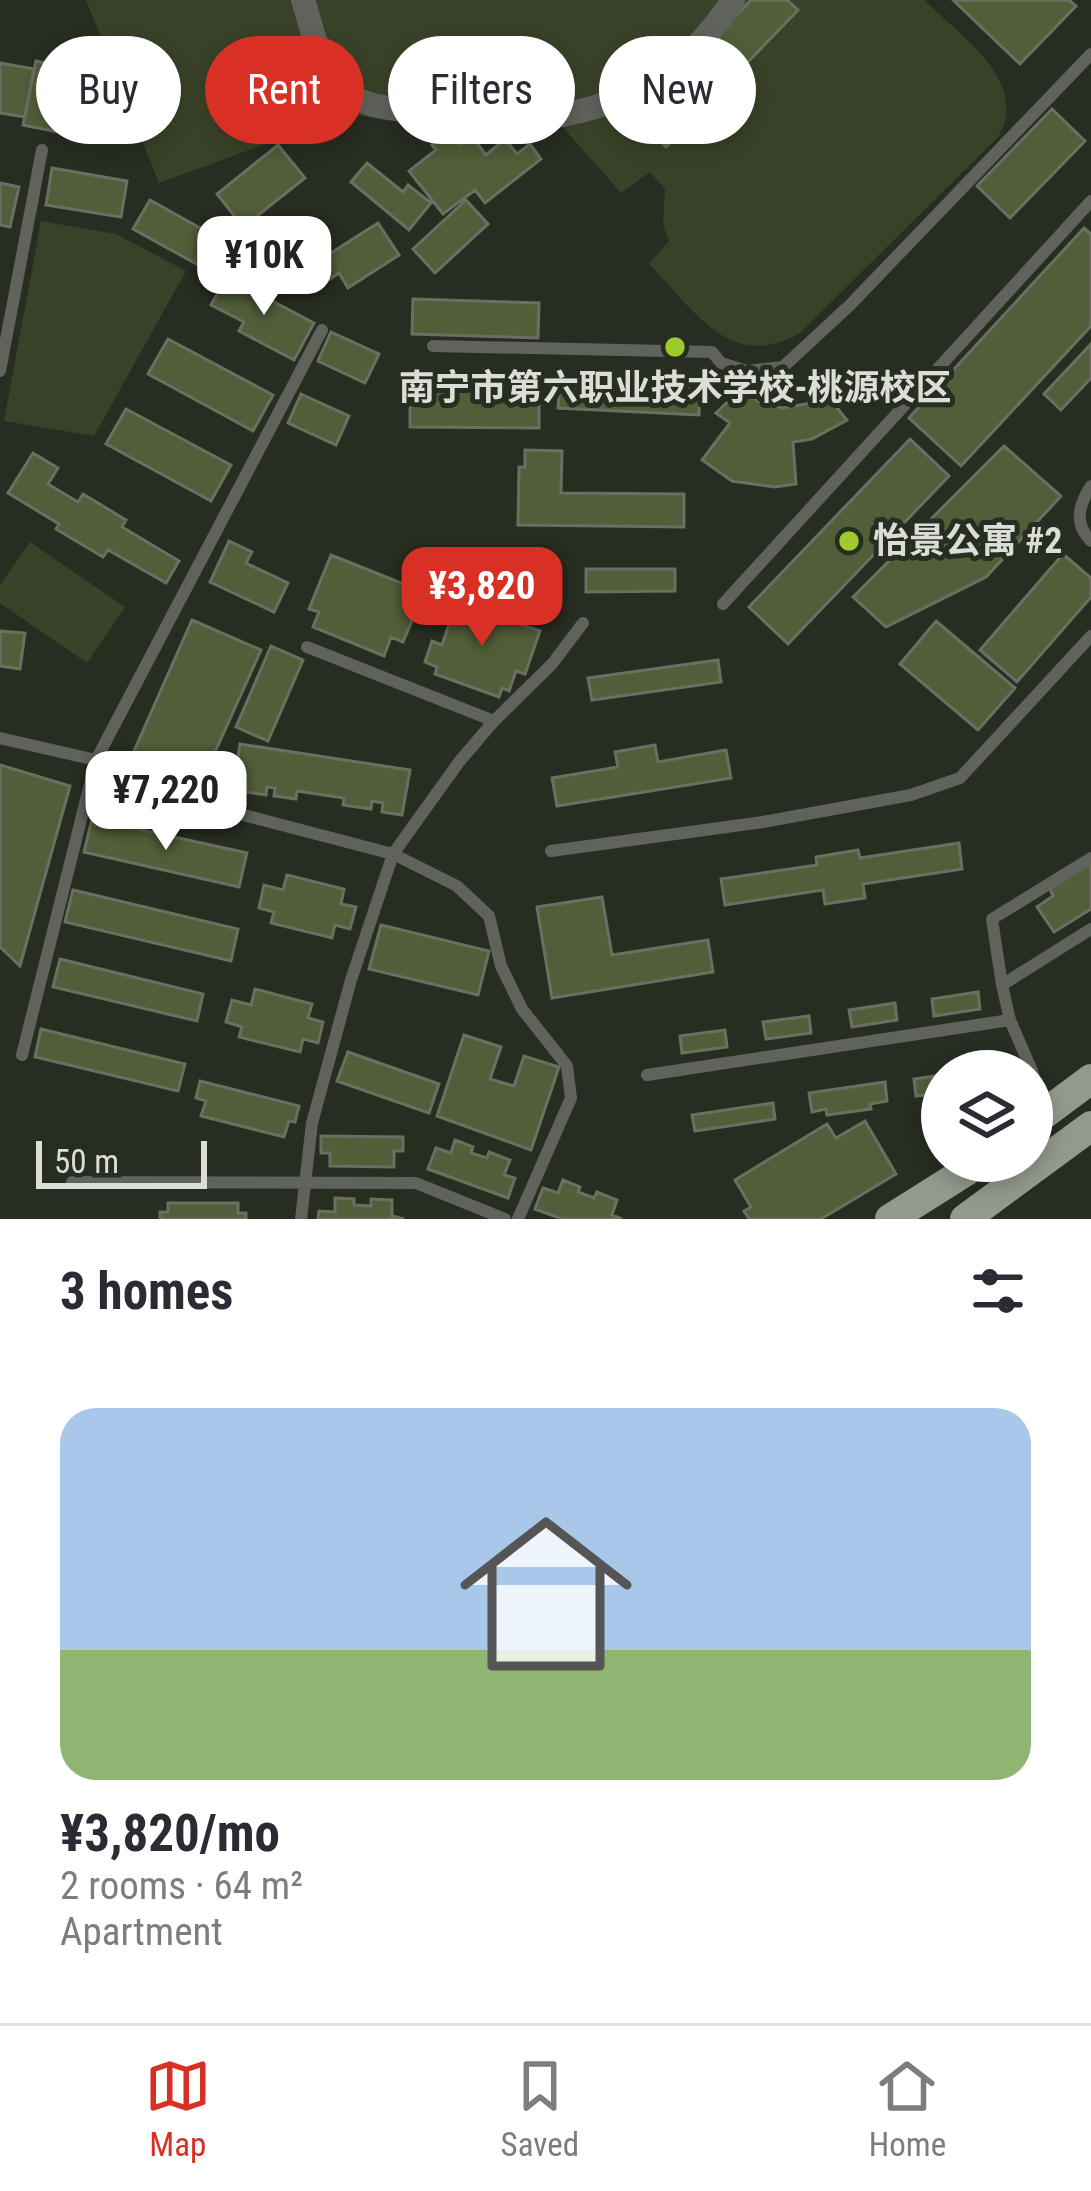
<!DOCTYPE html>
<html lang="en">
<head>
<meta charset="utf-8">
<style>
	body { margin:0; font-family:"Roboto Condensed","Noto Sans SC",sans-serif; background:#f7f7f7; color:#2b2b33; height:100vh; display:flex; flex-direction:column; font-size:45px; white-space:nowrap }
	* { box-sizing:border-box; margin:0 }
	p { font-size:39px; color:#7c7c81 }
	.icon { flex:none; width:66px; height:66px; fill:none; stroke:currentColor; stroke-width:2; stroke-linecap:round; stroke-linejoin:round }
	.map { position:relative; height:1219px; overflow:hidden }
	.side { display:flex; flex-direction:column; background:#fff; flex:1 }
	.side>* { flex:none }
	.guide { position:absolute; left:36px; top:36px; width:1020px; height:108px; display:flex; gap:24px }
	.fabs { position:absolute; left:921px; top:1050px; display:grid; gap:24px }
	.fabs a { display:grid; place-items:center; width:132px; height:132px; border-radius:50%; background:#fff; box-shadow:0 6px 18px #0003; font-size:60px }
	.scale { position:absolute; left:36px; bottom:30px; width:171px; box-sizing:border-box; padding-left:12px; border:6px solid #dbded6; border-top:0; font-size:33px; line-height:42px; white-space:nowrap; color:#dbded6; -webkit-text-stroke:9px #282d21; paint-order:stroke }
	.price { position:absolute; translate:-50% -102px; padding:0 27px; border-radius:24px; background:#fff; color:#222; font-size:39px; line-height:78px; filter:drop-shadow(0 3px 6px #0008) }
	.price::after { content:''; position:absolute; left:50%; top:72px; width:36px; height:27px; margin-left:-18px; background:inherit; clip-path:polygon(0 0,100% 0,50% 100%) }
	.price.current { background:#d93025; color:#fff }
	ul { padding:0; list-style:none }
	li { display:grid; align-content:center; gap:24px; height:636px; padding:0 60px }
	li span { display:grid; place-items:center; height:372px; border-radius:36px; color:#555 }
	li>.icon { margin-inline-start:auto }
	span .icon { width:216px; height:216px; fill:#fffc; stroke-width:1 }
	li b { font-size:51px }
	h2 { display:flex; justify-content:space-between; align-items:center; height:144px; padding:0 60px; font-size:51px }
	.tag { padding:0 42px; border-radius:54px; background:#fff; box-shadow:0 6px 18px #0003; font-size:42px; line-height:108px }
	.tag.current { background:#d93025; color:#fff }
	.tabs { display:flex; justify-content:space-around; align-items:center; height:168px; border-top:3px solid #e1e1e2; background:#fff; font-size:33px; color:#7c7c81 }
	.tabs a { display:grid; justify-items:center; gap:6px }
	.tabs .current { color:#d93025 }
	.map>svg:first-child { display:block }
	.green { fill:#394228 }
	.building { fill:#515e39; stroke:#6a6f61; stroke-width:3 }
	.lines { fill:none; stroke-linecap:round; stroke-linejoin:round }
	.lane { stroke:#60625c; stroke-width:12 }
	.street { stroke:#60625c; stroke-width:24 }
	.primary { stroke:#94998d; stroke-width:30 }
	.poi-dot { fill:#9fca2e; stroke:#282d21; stroke-width:4.5 }
	.labels { text-anchor:middle; dominant-baseline:central; stroke-width:10; stroke-linejoin:round; paint-order:stroke }
	.poi-label { font-size:36px; font-weight:bold; fill:#dbded6; stroke:#282d21 }
</style>
</head>
<body>
<div class="map">
<svg width="1091" height="1219" viewBox="0 0 1091 1219">
	<rect width="100%" height="100%" fill="#282d21"/>
	<path class="green" d="M86,0H924C959,35 1031,81 998,137L800,333C729,373 695,310 649,264L669,241L663,225L665,189L650,172L621,193L562,126L487,132L348,114L159,183Z
		M41,221L116,234L186,271L94,436L4,421Z
		M30,542L125,607L87,663L0,603V585Z"/>
	<path class="building" d="M751,0H787L798,10L666,147L636,118Z
		M953,0H1069L1076,6L1020,64Z
		M36,61L75,70L63,133L23,125Z
		M0,63L34,69L25,117L0,113Z
		M1052,109L1085,141L1010,218L977,186Z
		M449,132L459,144L471,135L486,155L505,139L517,154L530,144L541,159L485,203L475,190L443,214L409,171L436,150L432,145Z
		M278,145L305,178L243,227L217,194Z
		M367,163L403,192L408,185L431,203L409,230L351,182Z
		M52,168L127,181L121,217L46,205Z
		M0,183L19,187L10,227L0,225Z
		M150,200L236,248L220,277L133,229Z
		M466,200L488,224L435,273L413,249Z
		M378,223L399,255L348,288L339,273L317,288L296,255L322,238L331,253Z
		M1084,228L1091,234V326L961,466L909,418Z
		M227,277L314,323L294,360L239,331L244,322L211,305Z
		M413,299L539,303L538,338L412,334Z
		M331,332L379,354L365,383L318,361Z
		M168,339L273,395L253,431L148,374Z
		M1091,344V378L1061,410L1044,394Z
		M560,377L700,384L699,415L558,408Z
		M410,381L539,383V428L410,427Z
		M742,388L759,402L782,408L806,404L824,392L847,420L812,439L793,442L796,484L775,487L732,481L702,460L730,423L716,413Z
		M301,394L349,416L336,445L288,423Z
		M126,409L231,465L211,501L106,444Z
		M910,439L949,476L788,644L749,607Z
		M1004,446L1061,496L986,577L886,627L853,597Z
		M525,450L562,451L561,493L684,494V527L518,525L519,467H525Z
		M33,453L58,468L48,484L78,502L83,494L126,520L122,527L179,561L166,583L108,550L103,557L56,529L59,524L8,493Z
		M229,541L252,552L246,563L288,583L274,612L210,582Z
		M1063,554L1091,578V597L1017,682L980,650Z
		M331,555L424,592L403,642L391,637L384,656L313,627L319,612L309,609Z
		M586,569H675V591L586,592Z
		M449,599L540,631L525,674L516,671L509,691L502,688L499,697L435,674L437,667L425,662L432,641L442,645L449,624L441,621Z
		M192,620L261,650L202,781L134,751Z
		M936,621L1015,688L978,730L900,664Z
		M0,631L25,633L20,669L0,666Z
		M271,646L303,660L268,741L236,727Z
		M718,660L721,682L592,700L588,678Z
		M240,744L410,770L402,815L382,812L383,803L372,801L371,809L343,805L344,798L297,791L296,799L274,796L275,788L267,787L266,795L233,790Z
		M655,745L658,762L726,750L731,778L557,806L552,778L618,767L615,752Z
		M0,765L70,786L20,966L0,947Z
		M92,819L247,853L239,887L84,852Z
		M959,843L962,869L863,884L865,898L825,904L823,890L725,905L721,879L817,865L816,857L858,850L860,858Z
		M1091,863V909L1054,932L1037,907L1053,896L1050,889Z
		M287,875L344,889L341,904L356,907L350,929L335,925L332,938L271,923L274,912L259,908L264,885L283,890Z
		M73,890L238,929L231,961L65,922Z
		M602,897L612,955L708,940L713,972L552,998L537,907Z
		M381,925L489,951L478,995L369,969Z
		M60,959L203,994L197,1021L53,987Z
		M255,989L312,1004L308,1018L323,1022L318,1043L303,1039L300,1052L239,1037L242,1027L226,1022L232,1000L251,1005Z
		M978,992L980,1009L934,1016L932,999Z
		M895,1003L897,1020L852,1027L849,1010Z
		M809,1016L811,1033L766,1039L763,1022Z
		M41,1029L185,1064L178,1091L35,1057Z
		M725,1030L727,1047L682,1053L680,1036Z
		M464,1035L501,1047L490,1079L514,1086L524,1056L559,1067L531,1150L437,1116Z
		M348,1052L439,1084L429,1113L337,1081Z
		M942,1075V1099L940,1093L916,1096L914,1079Z
		M200,1081L299,1106L295,1122L289,1121L284,1137L201,1116L206,1101L196,1098Z
		M885,1082L887,1101L870,1104L871,1109L827,1115L826,1109L812,1112L809,1093Z
		M773,1103L775,1119L695,1131L692,1115Z
		M865,1121L896,1174L821,1219H749L744,1211L751,1207L735,1180L827,1124L836,1138Z
		M321,1136L403,1137V1151H394V1167L330,1166V1153H321Z
		M455,1140L473,1147L471,1153L487,1158L489,1152L510,1160L504,1175L515,1178L508,1198L428,1169L436,1148L451,1153Z
		M563,1180L580,1187L578,1192L594,1198L597,1192L617,1200L612,1215L622,1219H562L535,1209L543,1188L558,1193Z
		M335,1198L354,1199V1205L371,1206V1199L392,1200V1216L404,1219H318L319,1211L335,1212Z
		M168,1203H238V1213H246V1219H160V1212H168Z"/>
	<g class="lines">
		<path class="lane" d="M433,346L712,352L721,363L747,371L783,367L850,305L1091,54
			M0,371L42,150
			M1091,486C1078,506 1074,524 1091,541
			M723,604L1091,201
			M307,647L494,721
			M0,738L96,760L209,806L393,854L457,886L489,916L501,966L522,1009L567,1066L571,1098L518,1219
			M551,851L763,822L911,795L960,778L1091,636
			M1002,985L992,919L1091,858
			M1010,1020L1032,1071
			M22,1055L96,760L322,330
			M1032,1072L1047,1110
			M647,1075L1010,1020L1002,985L1091,929
			M72,1182L416,1183L505,1219
			M301,1219L312,1123L351,980L393,854L459,762L494,721L552,664L583,623"/>
		<path class="street" d="M303,0C312,26 318,65 337,86C356,106 390,108 415,112C541,134 660,115 733,0"/>
		<path class="primary" d="M1032,1123L1091,1079
			M890,1219L982,1161
			M965,1219L1091,1126"/>
	</g>
	<g class="poi-dot">
		<circle cx="675" cy="347" r="12"/>
		<circle cx="849" cy="541" r="12"/>
	</g>
	<g class="labels">
		<g class="poi-label">
			<text x="675" y="388">南宁市第六职业技术学校-桃源校区</text>
			<text x="873" y="541" text-anchor="start">怡景公寓 #2</text>
		</g>
	</g>
</svg>
<div class="fabs">
<a><svg class="icon" aria-label="layers" viewBox="0 0 24 24"><path d="M12 4l9 5-9 5-9-5zM3 14l9 5 9-5"/></svg></a>
</div>
<div class="scale">50 m</div>
<b class="price" style="left:264px;top:318px">¥10K</b>
<b class="price current" style="left:482px;top:649px">¥3,820</b>
<b class="price" style="left:166px;top:853px">¥7,220</b>
<div class="guide">
<a class="tag">Buy</a>
<a class="tag current">Rent</a>
<a class="tag">Filters</a>
<a class="tag">New</a>
</div>
</div>
<section class="side">
<h2>3 homes<svg class="icon" aria-label="filters" viewBox="0 0 24 24"><path d="M4 7h16M4 17h16"/><circle cx="9" cy="7" r="2"/><circle cx="15" cy="17" r="2"/></svg></h2>
<ul>
<li><span style="background:linear-gradient(#a9c7e8 65%,#8fb573 0)"><svg class="icon" aria-label="home" viewBox="0 0 24 24"><path d="M3 11l9-7 9 7M6 9v11h12V9"/></svg></span><div><b>¥3,820/mo</b><p>2 rooms · 64 m²</p><p>Apartment</p></div></li>
</ul>
</section>
<nav class="tabs">
<a class="current"><svg class="icon" aria-label="map" viewBox="0 0 24 24"><path d="M3 6l6-2 6 2 6-2v14l-6 2-6-2-6 2zM9 4v14M15 6v14"/></svg>Map</a>
<a><svg class="icon" aria-label="saved" viewBox="0 0 24 24"><path d="M7 4h10v16l-5-4-5 4z"/></svg>Saved</a>
<a><svg class="icon" aria-label="home" viewBox="0 0 24 24"><path d="M3 11l9-7 9 7M6 9v11h12V9"/></svg>Home</a>
</nav>
</body>
</html>
